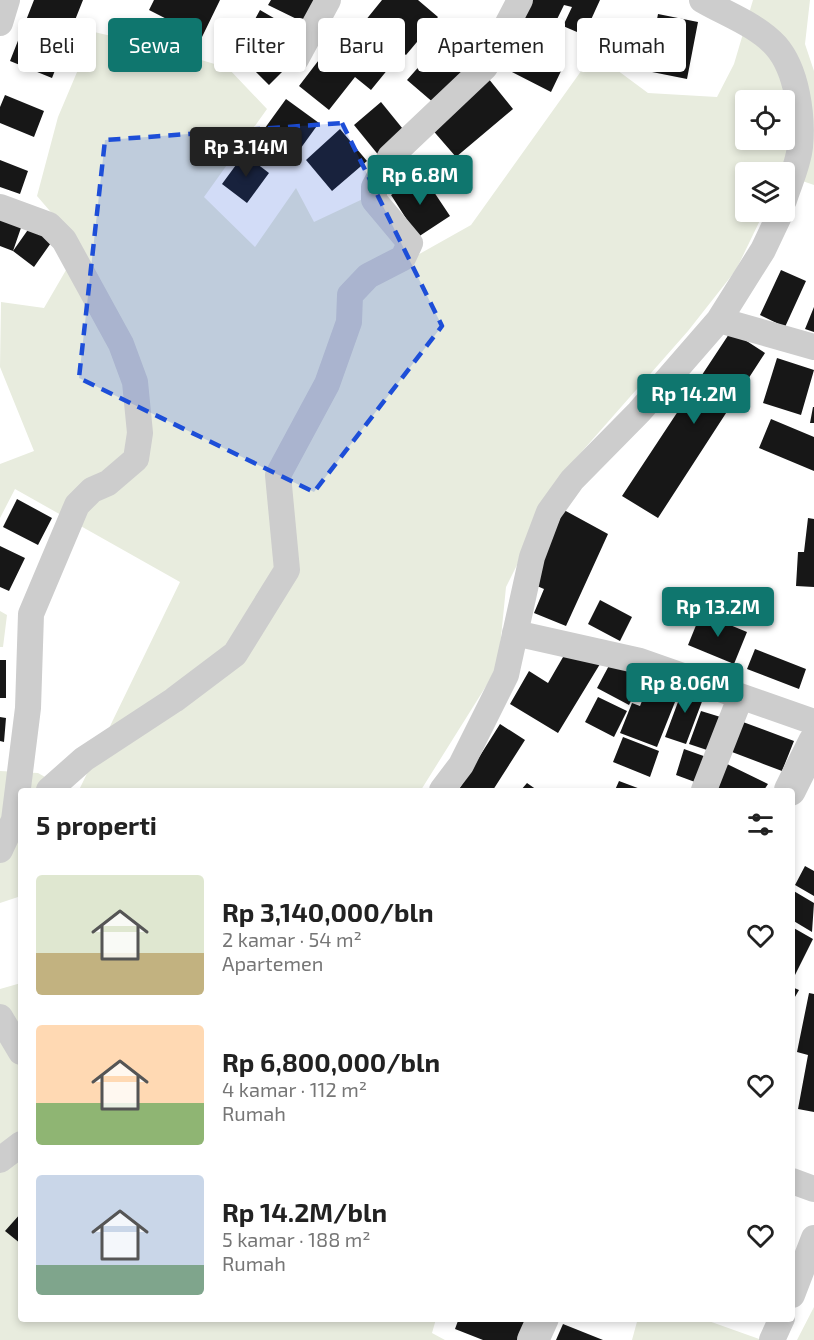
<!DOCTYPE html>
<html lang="id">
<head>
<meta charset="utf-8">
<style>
	body { margin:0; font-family:"Exo 2",sans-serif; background:#f2f2f2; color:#222; height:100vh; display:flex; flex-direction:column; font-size:22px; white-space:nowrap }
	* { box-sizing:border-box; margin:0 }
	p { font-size:20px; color:#767676 }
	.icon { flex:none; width:33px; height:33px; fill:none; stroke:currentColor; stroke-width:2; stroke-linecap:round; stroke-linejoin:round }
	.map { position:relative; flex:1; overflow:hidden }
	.drawer { position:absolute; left:18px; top:788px; width:777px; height:534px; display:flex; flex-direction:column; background:#fff; border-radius:6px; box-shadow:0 3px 9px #0003 }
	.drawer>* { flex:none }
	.guide { position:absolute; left:18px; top:18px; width:778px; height:54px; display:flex; gap:12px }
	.tools { position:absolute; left:735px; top:90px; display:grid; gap:12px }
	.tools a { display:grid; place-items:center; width:60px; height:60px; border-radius:6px; background:#fff; box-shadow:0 3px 9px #0003; font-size:30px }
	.price { position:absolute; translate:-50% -51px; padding:0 14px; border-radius:6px; background:#0f766e; color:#fff; font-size:20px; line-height:39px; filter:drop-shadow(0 2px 3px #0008) }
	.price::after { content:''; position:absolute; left:50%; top:36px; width:18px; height:14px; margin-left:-9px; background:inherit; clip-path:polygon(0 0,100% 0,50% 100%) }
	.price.active { background:#222; color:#fff }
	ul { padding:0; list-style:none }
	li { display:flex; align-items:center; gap:18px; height:150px; padding:0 18px }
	li span { display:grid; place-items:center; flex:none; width:168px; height:120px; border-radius:6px; color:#555 }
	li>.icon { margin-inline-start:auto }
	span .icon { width:72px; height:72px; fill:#fffc; stroke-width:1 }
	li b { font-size:26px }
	h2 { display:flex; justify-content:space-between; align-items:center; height:72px; padding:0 18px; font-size:26px }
	.tag { padding:0 21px; border-radius:6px; background:#fff; box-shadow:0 3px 9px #0003; font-size:21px; line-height:54px }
	.tag.active { background:#0f766e; color:#fff }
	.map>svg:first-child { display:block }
	.green { fill:#e8ecde; fill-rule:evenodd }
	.building { fill:#171717 }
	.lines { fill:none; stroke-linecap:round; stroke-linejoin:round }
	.minor { stroke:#cdcdcd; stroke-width:26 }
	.tertiary { stroke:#cdcdcd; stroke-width:32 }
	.marked { fill:#1d4ed8; fill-opacity:0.2; stroke:#1d4ed8; stroke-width:4.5; stroke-dasharray:12 8; stroke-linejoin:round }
</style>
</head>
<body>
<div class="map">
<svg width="814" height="1340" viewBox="0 0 814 1340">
	<rect width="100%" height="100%" fill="#fff"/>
	<path class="green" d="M753,0H810L805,44L814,71V185L785,175L784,172H746V212H764L736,270L688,331L563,473L506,587L498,667L421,790H79L180,582L15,489L0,518V464L34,451L0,367L1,302L44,308L80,246L37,196L58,117L94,32L151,45L228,68L267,109L204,197L255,247L296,188L314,222L365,198L414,257L471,225L594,53L648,93L717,97L734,64ZM746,100H784V140H746Z
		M0,611L7,615L3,647H0Z
		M0,771L38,773L68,790H21V896L0,903Z
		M21,983V1318L436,1319L432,1333L445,1340H0V989Z
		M814,1307V1340H797Z
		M638,1318L703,1319L762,1340H632Z"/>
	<path class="building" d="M34,0H83L52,78L10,61Z
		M154,0H220L202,37L149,10Z
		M271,0H327L313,27L268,5Z
		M382,0H418L438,17L406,55L402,52L371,90L355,77L329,110L299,86L325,52L342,65L373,27L365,21Z
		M527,0H600L584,35L563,26L572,7L564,5L538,58L562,69L551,92L508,70L519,47L507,42Z
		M260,10L303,35L290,59L262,43L256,53L241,45Z
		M658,14L698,22L687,79L647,71Z
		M438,45L466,71L435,104L407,80Z
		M271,55L285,69L269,85L255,71Z
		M488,78L513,109L456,157L430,127Z
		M5,95L44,111L34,137L0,123V107Z
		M286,99L319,123L290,163L257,139Z
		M381,102L407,134L380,157L354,125Z
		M340,129L367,161L332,191L306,160Z
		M244,154L269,173L247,203L222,184Z
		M0,160L28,171L20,194L0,187Z
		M422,174L450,216L418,237L391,195Z
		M0,214L23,222L13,251L0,246Z
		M32,224L53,240L34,267L13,251Z
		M781,270L806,281L785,327L760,315Z
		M814,307V332L805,329Z
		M731,331L765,353L658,518L622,496Z
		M777,358L814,370L801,415L763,403Z
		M813,407H814V423H810Z
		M771,419L814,437V471L759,448Z
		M17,499L52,518L38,545L3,527Z
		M564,510L608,534L566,626L534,613L544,589L530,583Z
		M808,518L814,519V587L796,586L798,552H804Z
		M0,546L25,558L9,591L0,587Z
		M600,600L632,617L620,641L588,624Z
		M701,613L747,632L734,664L688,645Z
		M570,645L600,664L558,733L510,704L529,671L548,683Z
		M755,649L806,669L799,689L747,669Z
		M613,658L645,674L629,705L597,688Z
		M0,660H6V698H0Z
		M685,683L706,691L686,744L665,737Z
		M648,686L677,697L657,747L620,733L632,703L640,706Z
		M598,697L627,711L614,737L585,722Z
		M701,711L727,719L716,753L689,744Z
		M0,717L6,718L4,742L0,741Z
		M743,722L794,741L782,771L732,752Z
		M500,724L525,740L493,790H462L459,789Z
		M623,737L659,751L650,777L613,762Z
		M684,749L712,759L703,785L676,775Z
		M725,763L768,784L764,790H712Z
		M619,781L643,790H615Z
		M527,783L537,790H521Z
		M805,866L814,871V896L795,885Z
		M792,890L814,903L812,932L792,920Z
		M792,927L813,939L792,981Z
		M792,987L799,990L792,1002Z
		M809,993L814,994V1112L798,1109L808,1055L797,1052Z
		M21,1213V1244L5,1231Z
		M459,1318H533L525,1340H483L455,1329Z
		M563,1324L603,1340H556Z"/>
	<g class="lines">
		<path class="minor" d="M702,0C726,14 757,25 776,46C797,70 803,116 800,147C798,165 789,184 784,200
			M0,23L7,0
			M296,59L328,0
			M0,207L49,225L64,240L121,344L135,382L140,433L136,459L108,483L92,490L77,505L31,614L28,708L14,820L0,850
			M719,320L814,347
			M515,633L640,661L814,722
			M49,790L84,759L174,700L235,654L287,570L278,475L327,384L349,322L350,295L368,276L403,258L410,243L374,200V187L390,157L485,67L520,0
			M442,790L461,765L506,675L532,557L549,512L572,480L639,412L719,320L763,250L781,212
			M704,790L740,698
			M0,1017L21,1052
			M0,1160L21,1144
			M792,1181L814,1189
			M792,1295L814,1238
			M772,1340L782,1318"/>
		<path class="tertiary" d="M790,790L814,742
			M533,1340L543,1318"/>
	</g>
	<path class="marked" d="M342,123L442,326L314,492L79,378L105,140Z"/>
</svg>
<div class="tools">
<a><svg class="icon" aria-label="locate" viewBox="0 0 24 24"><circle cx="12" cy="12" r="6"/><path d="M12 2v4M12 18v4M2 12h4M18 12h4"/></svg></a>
<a><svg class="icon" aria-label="layers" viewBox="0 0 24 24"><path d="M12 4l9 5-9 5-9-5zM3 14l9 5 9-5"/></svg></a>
</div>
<b class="price active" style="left:246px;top:178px">Rp 3.14M</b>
<b class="price" style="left:420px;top:206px">Rp 6.8M</b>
<b class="price" style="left:694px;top:425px">Rp 14.2M</b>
<b class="price" style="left:718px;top:638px">Rp 13.2M</b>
<b class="price" style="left:685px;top:714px">Rp 8.06M</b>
<div class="guide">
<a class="tag">Beli</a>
<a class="tag active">Sewa</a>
<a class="tag">Filter</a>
<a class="tag">Baru</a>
<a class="tag">Apartemen</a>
<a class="tag">Rumah</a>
</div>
<section class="drawer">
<h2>5 properti<svg class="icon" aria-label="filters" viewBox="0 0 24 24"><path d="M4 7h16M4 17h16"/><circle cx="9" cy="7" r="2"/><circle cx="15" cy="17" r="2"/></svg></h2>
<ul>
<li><span style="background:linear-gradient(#dfe7d0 65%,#c2b280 0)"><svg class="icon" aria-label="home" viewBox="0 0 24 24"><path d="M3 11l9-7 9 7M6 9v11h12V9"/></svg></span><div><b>Rp 3,140,000/bln</b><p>2 kamar · 54 m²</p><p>Apartemen</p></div><svg class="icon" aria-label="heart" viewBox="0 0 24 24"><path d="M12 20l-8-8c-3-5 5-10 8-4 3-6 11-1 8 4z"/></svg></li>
<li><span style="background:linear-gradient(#ffd9b3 65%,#8fb573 0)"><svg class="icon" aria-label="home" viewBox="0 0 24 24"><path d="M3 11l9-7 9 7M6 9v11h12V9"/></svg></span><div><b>Rp 6,800,000/bln</b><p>4 kamar · 112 m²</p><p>Rumah</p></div><svg class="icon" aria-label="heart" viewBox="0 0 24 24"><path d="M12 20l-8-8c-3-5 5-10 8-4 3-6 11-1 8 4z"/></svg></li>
<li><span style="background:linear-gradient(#c9d6e8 75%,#7fa58c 0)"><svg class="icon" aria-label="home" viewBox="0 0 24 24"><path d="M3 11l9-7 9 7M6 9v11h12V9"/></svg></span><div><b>Rp 14.2M/bln</b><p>5 kamar · 188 m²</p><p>Rumah</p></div><svg class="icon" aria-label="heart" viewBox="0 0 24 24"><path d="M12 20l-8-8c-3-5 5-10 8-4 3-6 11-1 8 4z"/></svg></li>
</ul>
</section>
</div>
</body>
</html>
